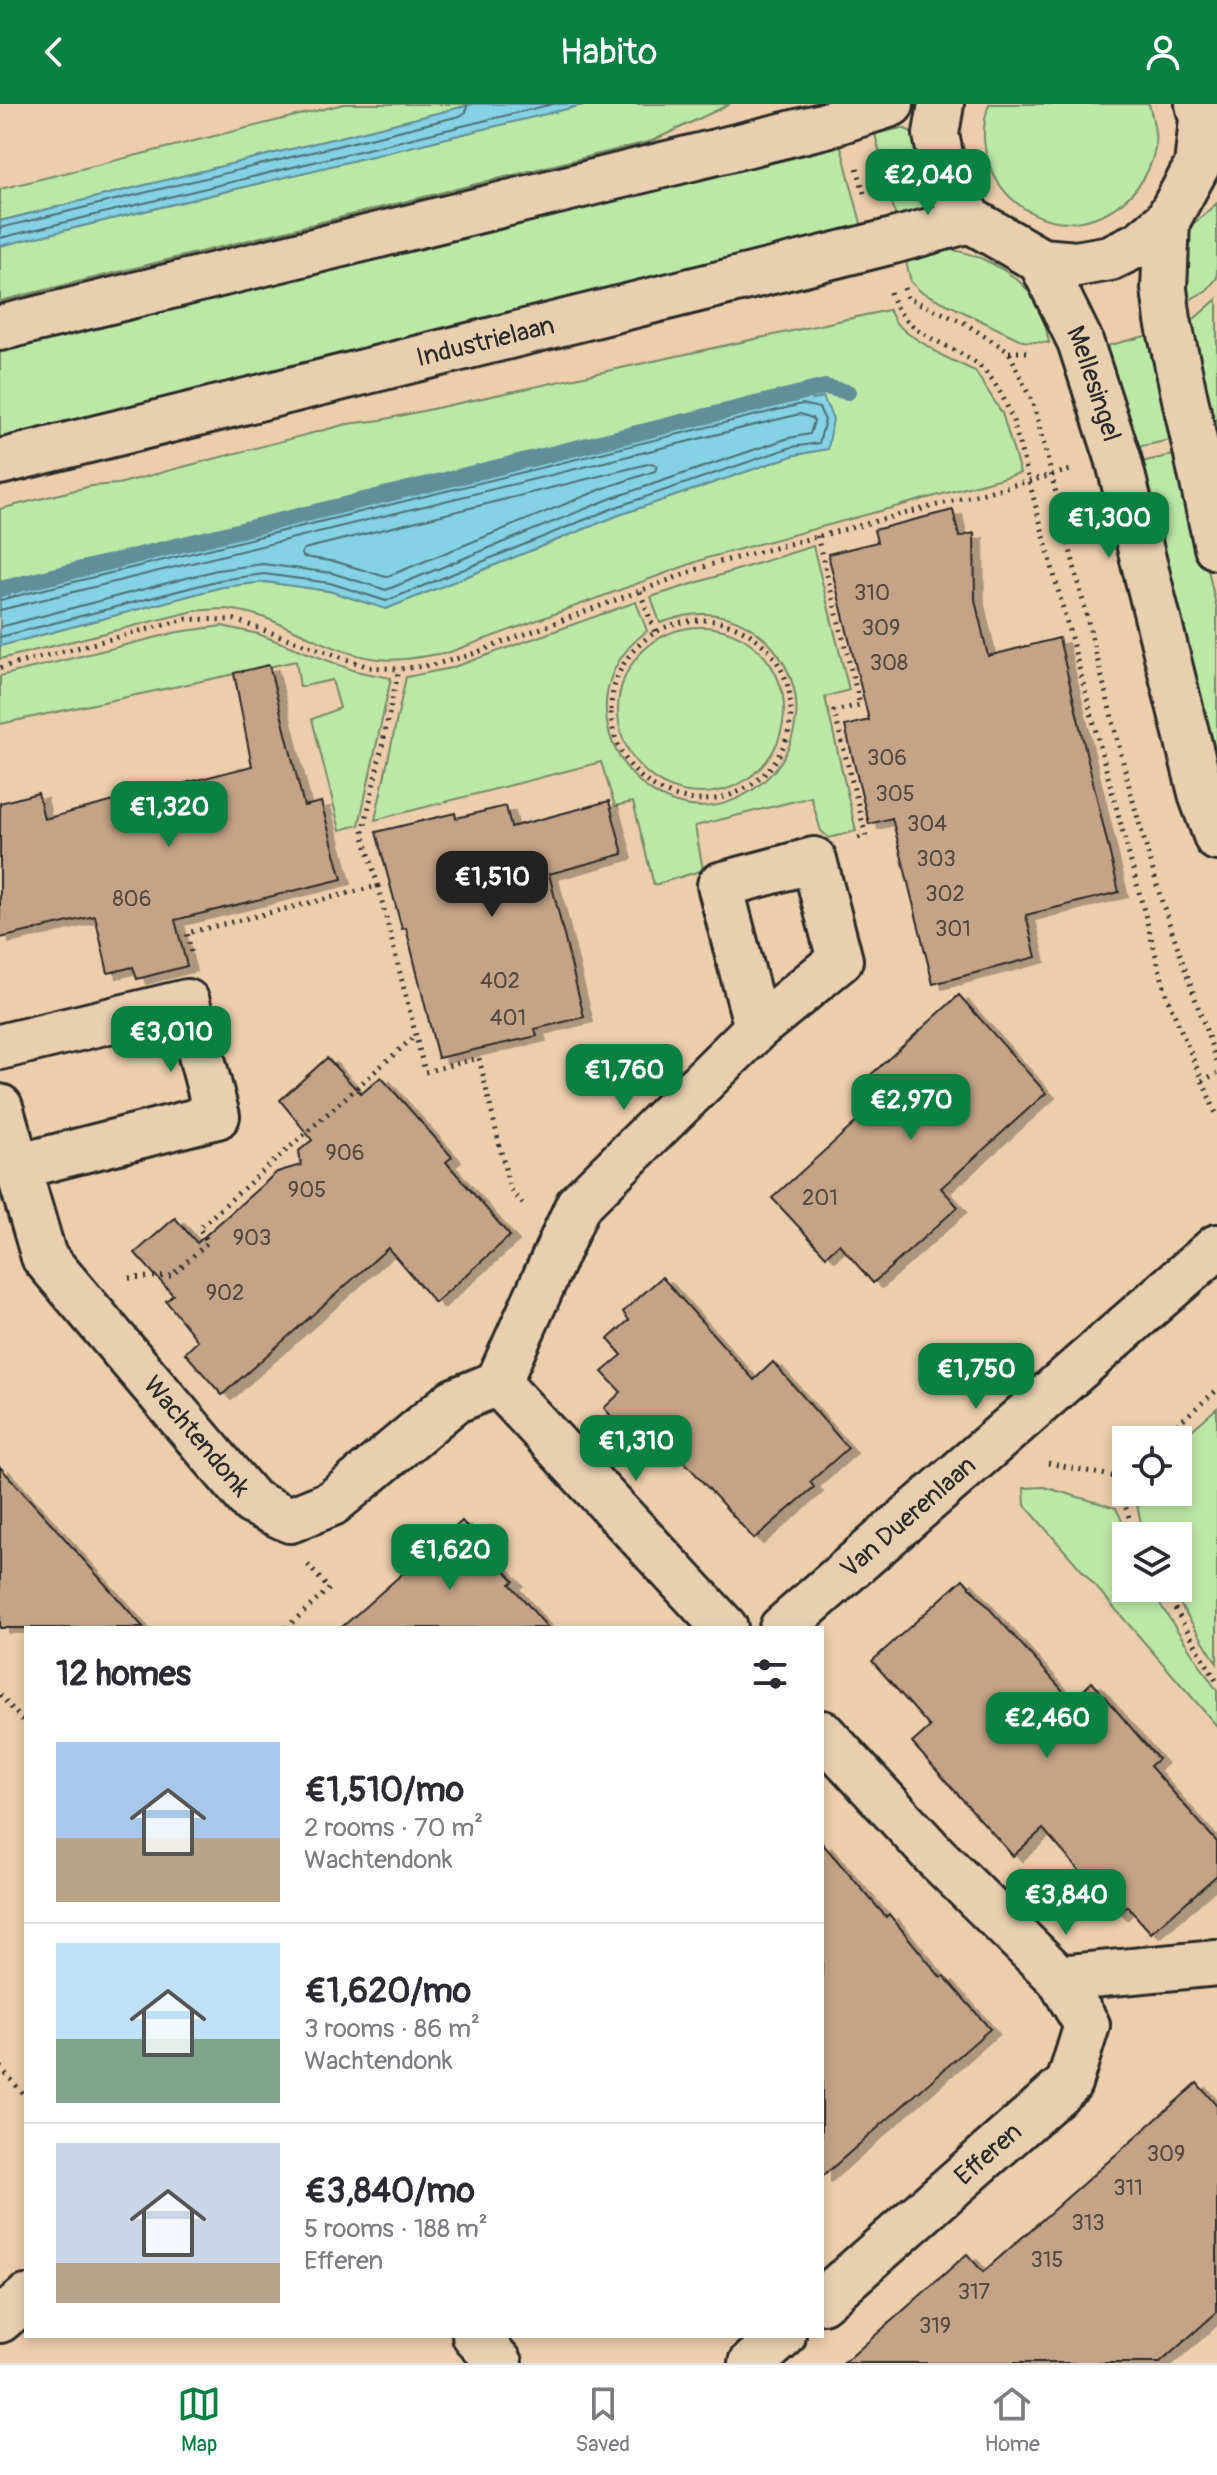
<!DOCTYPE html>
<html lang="en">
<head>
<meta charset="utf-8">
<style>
	body { margin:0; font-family:Pangolin,sans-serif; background:#f2f2f3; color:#2b2b33; height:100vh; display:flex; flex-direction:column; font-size:30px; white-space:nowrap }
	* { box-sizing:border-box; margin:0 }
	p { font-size:26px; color:#7c7c81 }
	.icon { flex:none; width:44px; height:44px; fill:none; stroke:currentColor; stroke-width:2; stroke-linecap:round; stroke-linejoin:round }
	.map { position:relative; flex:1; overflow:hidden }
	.drawer { position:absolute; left:24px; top:1522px; width:800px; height:712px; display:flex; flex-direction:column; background:#fff; border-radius:0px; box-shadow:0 4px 12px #0003 }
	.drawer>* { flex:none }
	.tools { position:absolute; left:1112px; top:1322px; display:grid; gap:16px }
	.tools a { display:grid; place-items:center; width:80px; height:80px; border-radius:0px; background:#fff; box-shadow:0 4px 12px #0003; font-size:40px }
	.price { position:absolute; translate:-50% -68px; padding:0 18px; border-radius:16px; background:#0b8043; color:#fff; font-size:26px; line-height:52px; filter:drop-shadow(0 2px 4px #0008) }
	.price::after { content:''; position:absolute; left:50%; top:48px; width:24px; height:18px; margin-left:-12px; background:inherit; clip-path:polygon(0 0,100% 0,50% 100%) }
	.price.current { background:#222; color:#fff }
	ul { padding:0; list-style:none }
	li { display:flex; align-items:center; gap:24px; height:200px; padding:0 32px }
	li+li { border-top:2px solid #e1e1e2 }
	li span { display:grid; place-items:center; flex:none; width:224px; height:160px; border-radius:0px; color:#555 }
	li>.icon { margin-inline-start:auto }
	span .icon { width:96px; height:96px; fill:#fffc; stroke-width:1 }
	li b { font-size:34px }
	h2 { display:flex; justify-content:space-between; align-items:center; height:96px; padding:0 32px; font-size:34px }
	header { display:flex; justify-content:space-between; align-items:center; height:104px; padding:0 32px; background:#0b8043; color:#fff; font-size:36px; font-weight:600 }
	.menu { display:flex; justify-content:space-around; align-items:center; height:112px; border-top:2px solid #e1e1e2; background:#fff; font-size:22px; color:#7c7c81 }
	.menu a { display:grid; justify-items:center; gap:4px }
	.menu .current { color:#0b8043 }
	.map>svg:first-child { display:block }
	.green { fill:#bce8a6; stroke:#748a68; stroke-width:2 }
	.water { fill:#84d2e3; stroke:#608f99; stroke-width:2 }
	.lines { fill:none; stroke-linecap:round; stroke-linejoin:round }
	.shore { stroke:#4f6e75; stroke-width:2 }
	.stream { stroke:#608f99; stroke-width:16 }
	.building { fill:#c4a386; stroke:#2b2b2b; stroke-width:2; filter:url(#shadow) }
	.minor-casing { stroke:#2b2b2b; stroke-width:50 }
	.tertiary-casing { stroke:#2b2b2b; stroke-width:50 }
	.secondary-casing { stroke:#2b2b2b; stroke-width:50 }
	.path { stroke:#2b2b2b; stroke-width:5; stroke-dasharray:2 6; stroke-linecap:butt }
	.minor { stroke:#e8cfb0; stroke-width:44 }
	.tertiary { stroke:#e8cfb0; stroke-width:44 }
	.secondary { stroke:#e8cfb0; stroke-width:44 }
	.labels { text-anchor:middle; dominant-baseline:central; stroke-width:7; stroke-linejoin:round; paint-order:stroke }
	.number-label { font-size:22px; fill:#514942 }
	.street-label { font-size:26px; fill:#2b2b2b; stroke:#e8cfb0 }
</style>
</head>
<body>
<header><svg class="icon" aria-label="back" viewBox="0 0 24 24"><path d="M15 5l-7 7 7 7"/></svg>Habito<svg class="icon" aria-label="person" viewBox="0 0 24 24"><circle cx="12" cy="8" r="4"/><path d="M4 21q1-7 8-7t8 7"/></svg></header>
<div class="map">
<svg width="1217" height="2259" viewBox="0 0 1217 2259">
	<defs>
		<filter id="shadow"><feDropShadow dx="9" dy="5" stdDeviation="0" flood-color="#0004"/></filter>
	</defs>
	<rect width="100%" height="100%" fill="#eccdac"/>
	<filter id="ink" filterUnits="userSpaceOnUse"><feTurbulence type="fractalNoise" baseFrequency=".0125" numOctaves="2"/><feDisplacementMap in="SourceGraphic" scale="16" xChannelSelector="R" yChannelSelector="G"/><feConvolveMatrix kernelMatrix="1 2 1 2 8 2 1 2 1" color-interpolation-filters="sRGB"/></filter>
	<g filter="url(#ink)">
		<path class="green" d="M344,0H474L0,117V85Z
			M587,0H730L652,37L0,197V142Z
			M989,0H1149C1153,16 1158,33 1154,49C1144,93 1096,127 1051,116C999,103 972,49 989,0Z
			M902,24L910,27L914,33L926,89L934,99L933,105L897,118L875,30Z
			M840,39L863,127L0,340V245Z
			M1217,99V174L1207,186L1184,199L1177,153L1193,120Z
			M944,145C974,147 1014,167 1032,191C1042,205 1046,222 1049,239L1023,237L920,187L911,178L905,153Z
			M1217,195V391L1186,222Z
			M889,206L896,219L907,229L943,252L975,267L1002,309L1020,369L707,454L450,548C425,552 397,559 371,554C321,546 275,508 225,505C215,505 205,506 194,507L0,555V542L222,483L265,478L329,487L386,505L619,411L795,351L828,345L811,290L0,489V405L91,382L118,380L347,320L381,316Z
			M1153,230L1179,334L1128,345L1103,243Z
			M1182,349L1217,506V689L1132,360Z
			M813,442L849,586L825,593L856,727L829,734L821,727L811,693L695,722L703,766L654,781L633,698L615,702L601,658L375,716L406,573L451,564L636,498L647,527C543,605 657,758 758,682C780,665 793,641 796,614C801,564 760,512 707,510C690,509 676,514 660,519L651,493Z
			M222,522L258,530L355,567L391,574L359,721L340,726L312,615L340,604L332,576L300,583L296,557L0,620V572L178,528Z
			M618 606a83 83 0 1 1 166 0a83 83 0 1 1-166 0Z
			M1217,1304V1559L1170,1484H1178V1432H1144L1134,1388H1178V1338Z
			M1044,1383L1116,1404L1129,1432H1126V1484H1153L1162,1503L1217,1587V1622L1025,1401L1024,1384Z"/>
		<path class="water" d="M474,0H587L0,142V117Z
			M810,289L812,296L823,293L833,315L828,345L795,351L619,411L386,505L329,487L265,478L222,483L0,542V489Z"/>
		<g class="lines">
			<path class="shore" d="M0,124L460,12L466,8L467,0
				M0,134L553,0
				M652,359L657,362L655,367L607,383L386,473L337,458L304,453L301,450L304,445Z
				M0,496L802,300L819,304L825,316L819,339L792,343L616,403L386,497L330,479L264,470L220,476L0,533
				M0,506L800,310L812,314L814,317L810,330L789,334L612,394L386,486L332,469L263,460L217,466L0,523"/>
			<path class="stream" d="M0,485L825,283L848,288"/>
		</g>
		<path class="building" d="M953,406L959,433L974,429L975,496L988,552L1059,534L1119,788L1026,811L1036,853L933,880L892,714L869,720L860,684L845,622L869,616L828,450L877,438L874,426Z
			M269,561L304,702L321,698L342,775L175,816L187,862L137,875L133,863L108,869L95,812L0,834V699L38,689L44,715L252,662L234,569Z
			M609,697L623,750L549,770L584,913L535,925L537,932L438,954L406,824L402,825L376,728L455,709L456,714L506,702L511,723Z
			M959,891L1046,989L941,1084L958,1103L873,1179L839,1140L826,1152L772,1094L882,995L865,976Z
			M327,954L361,990L381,973L452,1053L446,1058L510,1132L435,1199L388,1144L222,1291L185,1249L198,1237L166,1197L173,1191L135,1149L175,1114L197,1139L277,1068L301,1061L299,1047L312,1036L280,996Z
			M662,1173L754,1276L773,1258L848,1344L810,1378L814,1383L754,1435L664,1335L646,1352L604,1304L621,1288L602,1268L622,1251L608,1235L629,1216L623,1208Z
			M0,1363L58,1427L144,1524H0Z
			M462,1417L514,1477L510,1480L548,1524H341Z
			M963,1475L1072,1597L1092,1578L1158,1655L1150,1662L1217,1738V1771L1151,1829L1127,1802L1118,1811L1043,1725L1013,1752L912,1639L930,1623L872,1557Z
			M822,1739L886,1813L889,1810L941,1874L944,1872L990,1925L822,2073Z
			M1197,1979L1217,2002V2208L1160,2259H844L967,2150L983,2168Z"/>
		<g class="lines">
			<defs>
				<g id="minor">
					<path d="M0,943L187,898L217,1012L16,1063"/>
					<path id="s1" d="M0,1003L44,1153L252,1398L290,1416L332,1399L454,1297L498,1279L578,1101L757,924L840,856L814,756L720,781L757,924"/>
					<path d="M498,1279L725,1524"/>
					<path id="s2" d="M782,1524L1217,1143"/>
					<path d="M822,1629L935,1752L1059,1874L1217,1859"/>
					<path id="s3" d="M822,2197L1069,1979L1087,1921L1059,1874"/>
					<path d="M0,2216L26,2194"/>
					<path d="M475,2232L500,2259"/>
					<path d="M752,2259L783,2232"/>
				</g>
				<g id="tertiary">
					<path d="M1167,117L1164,185L1168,216L1217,443"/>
					<path id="s4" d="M1041,157L1080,237L1118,354L1202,693L1217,734"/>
				</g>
				<g id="secondary">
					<path d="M941,0L936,30L945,76L970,116L1041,157L1076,160L1110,154L1141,139L1167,117L1197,62L1202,15L1198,0"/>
					<path d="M0,224L826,21L891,0"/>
					<path id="s5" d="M0,358L893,137L970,116"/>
				</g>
			</defs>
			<use href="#minor" class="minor-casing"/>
			<use href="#tertiary" class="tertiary-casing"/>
			<use href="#secondary" class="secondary-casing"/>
			<path class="path" d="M873,60L881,89
				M857,64L865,93
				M904,184L907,194L963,218L1009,248L1035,305L1131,690L1161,795L1217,958
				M890,188C901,227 939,236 970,255C993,270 1004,293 1013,317L1167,893L1217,1012
				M1009,248H1028
				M817,432L860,601L834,607L866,732L858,734
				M640,488L655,528
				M611 606a90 90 0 1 1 180 0a90 90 0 1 1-180 0Z
				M0,564L187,515L235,516L369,563L399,565L432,561L467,552L709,461L1071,366
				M378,782L425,968L479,954L510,1086L523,1100
				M191,848L187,829L378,782L363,729L399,565
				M1202,977L1217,969
				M129,1174L171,1172L208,1138L199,1124L416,931
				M1159,1336L1217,1286
				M1048,1359L1116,1373L1126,1365
				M1116,1373L1135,1432
				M1163,1484L1217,1578
				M286,1524L329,1485L308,1461
				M0,1591L26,1620
				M0,1963L26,1993"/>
			<use href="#minor" class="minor"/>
			<use href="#tertiary" class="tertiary"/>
			<use href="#secondary" class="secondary"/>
		</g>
	</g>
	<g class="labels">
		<g class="number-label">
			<text x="872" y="489">310</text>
			<text x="881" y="524">309</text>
			<text x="889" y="559">308</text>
			<text x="887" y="654">306</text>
			<text x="895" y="690">305</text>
			<text x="927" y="720">304</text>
			<text x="936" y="755">303</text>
			<text x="945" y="790">302</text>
			<text x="132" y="795">806</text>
			<text x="953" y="825">301</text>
			<text x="500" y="877">402</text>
			<text x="508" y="914">401</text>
			<text x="345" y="1049">906</text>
			<text x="307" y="1086">905</text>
			<text x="820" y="1094">201</text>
			<text x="252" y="1134">903</text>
			<text x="225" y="1189">902</text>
			<text x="1166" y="2050">309</text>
			<text x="1128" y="2084">311</text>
			<text x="1088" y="2119">313</text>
			<text x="1047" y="2156">315</text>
			<text x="974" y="2188">317</text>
			<text x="935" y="2222">319</text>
		</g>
		<g class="street-label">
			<text stroke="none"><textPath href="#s5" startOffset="500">Industrielaan</textPath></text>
			<text stroke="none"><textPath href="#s4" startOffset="134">Mellesingel</textPath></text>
			<text stroke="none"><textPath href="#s1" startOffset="392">Wachtendonk</textPath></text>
			<text stroke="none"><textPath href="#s2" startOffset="168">Van Duerenlaan</textPath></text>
			<text stroke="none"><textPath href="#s3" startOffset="222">Efferen</textPath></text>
		</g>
	</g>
</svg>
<div class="tools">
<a><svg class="icon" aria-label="locate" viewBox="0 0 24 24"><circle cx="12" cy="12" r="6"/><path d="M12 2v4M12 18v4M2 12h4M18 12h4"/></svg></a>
<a><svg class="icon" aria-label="layers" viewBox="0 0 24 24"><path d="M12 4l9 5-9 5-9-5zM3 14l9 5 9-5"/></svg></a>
</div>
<b class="price" style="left:928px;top:113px">€2,040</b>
<b class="price" style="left:1109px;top:456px">€1,300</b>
<b class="price" style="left:169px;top:745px">€1,320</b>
<b class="price current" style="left:492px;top:815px">€1,510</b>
<b class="price" style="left:171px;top:970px">€3,010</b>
<b class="price" style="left:624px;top:1008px">€1,760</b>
<b class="price" style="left:911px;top:1038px">€2,970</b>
<b class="price" style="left:976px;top:1307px">€1,750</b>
<b class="price" style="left:636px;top:1379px">€1,310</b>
<b class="price" style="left:450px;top:1488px">€1,620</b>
<b class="price" style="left:1047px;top:1656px">€2,460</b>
<b class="price" style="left:1066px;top:1833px">€3,840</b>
<section class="drawer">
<h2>12 homes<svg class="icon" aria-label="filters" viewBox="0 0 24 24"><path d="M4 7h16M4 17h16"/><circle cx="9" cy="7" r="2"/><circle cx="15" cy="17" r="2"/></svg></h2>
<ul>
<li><span style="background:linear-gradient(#a9c7e8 60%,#b9a48a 0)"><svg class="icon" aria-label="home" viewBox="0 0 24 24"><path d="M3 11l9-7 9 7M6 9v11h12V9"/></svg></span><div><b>€1,510/mo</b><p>2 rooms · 70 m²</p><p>Wachtendonk</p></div></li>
<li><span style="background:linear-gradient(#bfe0f5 60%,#7fa58c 0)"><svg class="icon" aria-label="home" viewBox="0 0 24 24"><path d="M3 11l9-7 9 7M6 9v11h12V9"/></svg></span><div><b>€1,620/mo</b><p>3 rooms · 86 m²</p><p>Wachtendonk</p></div></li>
<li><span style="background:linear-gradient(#c9d6e8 75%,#b9a48a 0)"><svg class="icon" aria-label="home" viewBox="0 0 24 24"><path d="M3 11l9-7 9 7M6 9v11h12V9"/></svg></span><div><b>€3,840/mo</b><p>5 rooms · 188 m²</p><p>Efferen</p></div></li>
</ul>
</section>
</div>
<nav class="menu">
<a class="current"><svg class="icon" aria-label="map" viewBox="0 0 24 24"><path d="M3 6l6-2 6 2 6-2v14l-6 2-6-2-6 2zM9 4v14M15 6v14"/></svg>Map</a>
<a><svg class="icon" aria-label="saved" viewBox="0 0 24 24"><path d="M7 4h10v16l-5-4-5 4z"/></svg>Saved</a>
<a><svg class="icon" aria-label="home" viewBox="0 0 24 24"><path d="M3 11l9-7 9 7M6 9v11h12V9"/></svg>Home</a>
</nav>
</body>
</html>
